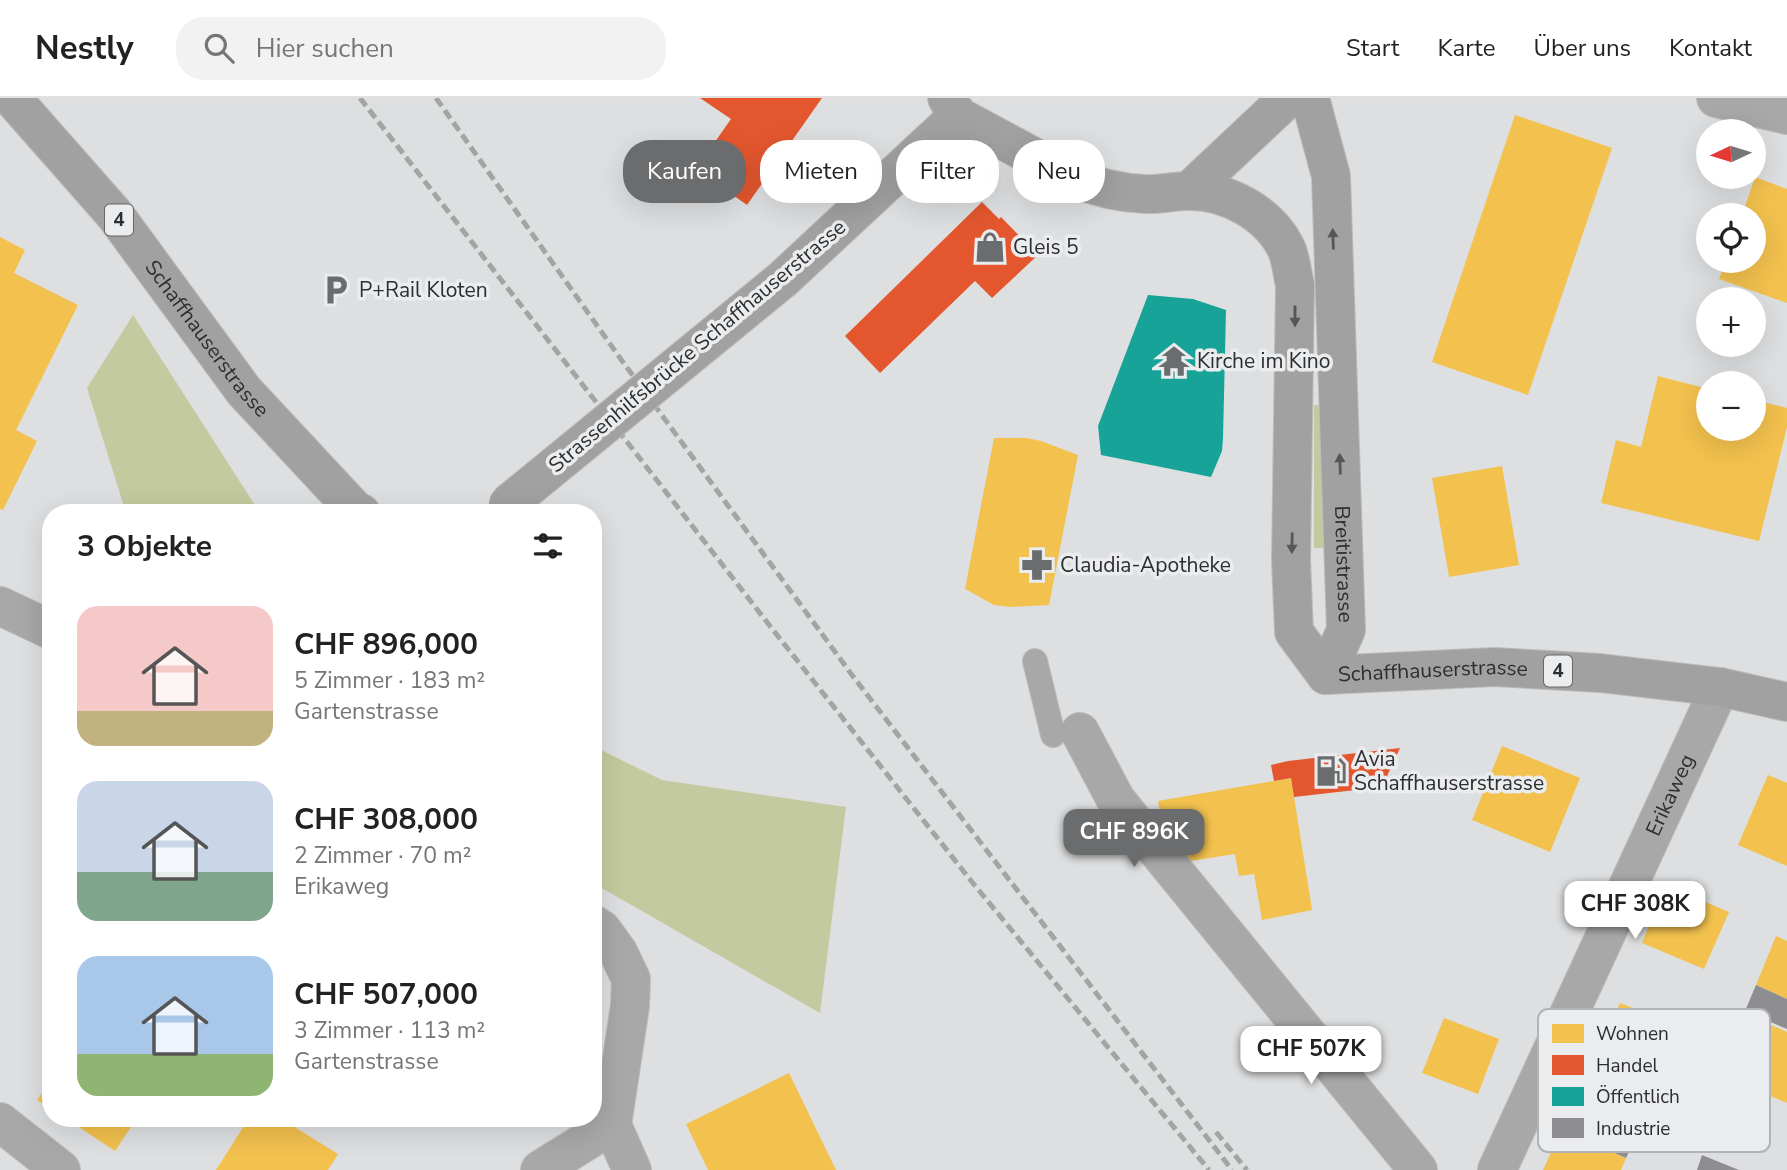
<!DOCTYPE html>
<html lang="de">
<head>
<meta charset="utf-8">
<style>
	body { margin:0; font-family:"Nunito Sans",sans-serif; background:#f2f2f2; color:#222; height:100vh; display:flex; flex-direction:column; font-size:26px; white-space:nowrap }
	* { box-sizing:border-box; margin:0 }
	p { font-size:23px; color:#767676 }
	.icon { flex:none; width:38px; height:38px; fill:none; stroke:currentColor; stroke-width:2; stroke-linecap:round; stroke-linejoin:round }
	.map { position:relative; flex:1; overflow:hidden }
	.side { position:absolute; left:42px; top:406px; width:560px; height:623px; display:flex; flex-direction:column; background:#fff; border-radius:28px; box-shadow:0 7px 28px #0002 }
	.side>* { flex:none }
	.banner { position:absolute; left:623px; top:42px; width:665px; height:63px; display:flex; gap:14px }
	.needle { width:46px; rotate:266deg }
	.fabs { position:absolute; left:1696px; top:21px; display:grid; gap:14px }
	.fabs a { display:grid; place-items:center; width:70px; height:70px; border-radius:50%; background:#fff; box-shadow:0 7px 28px #0002; font-size:35px }
	.price { position:absolute; translate:-50% -60px; padding:0 16px; border-radius:14px; background:#fff; color:#222; font-size:23px; line-height:46px; filter:drop-shadow(0 2px 4px #0008) }
	.price::after { content:''; position:absolute; left:50%; top:42px; width:21px; height:16px; margin-left:-10px; background:inherit; clip-path:polygon(0 0,100% 0,50% 100%) }
	.price.current { background:#6b6c6d; color:#fff }
	ul { padding:0; list-style:none }
	li { display:flex; align-items:center; gap:21px; height:175px; padding:0 35px }
	li span { display:grid; place-items:center; flex:none; width:196px; height:140px; border-radius:21px; color:#555 }
	li>.icon { margin-inline-start:auto }
	span .icon { width:84px; height:84px; fill:#fffc; stroke-width:1 }
	li b { font-size:30px }
	h2 { display:flex; justify-content:space-between; align-items:center; height:84px; padding:0 35px; font-size:30px }
	.chip { padding:0 24px; border-radius:28px; background:#fff; box-shadow:0 7px 28px #0002; font-size:24px; line-height:63px }
	.chip.current { background:#6b6c6d; color:#fff }
	header { display:flex; align-items:center; gap:42px; box-sizing:border-box; height:98px; padding:0 35px; background:#fff; border-bottom:2px solid #e0e0e0 }
	header strong { font-size:33px }
	nav { display:flex; gap:38px; margin-inline-start:auto; font-size:24px }
	.search { width:490px; height:63px; background:#f2f2f2; display:flex; align-items:center; gap:18px; box-sizing:border-box; padding:0 24px; border-radius:28px; color:#767676; font-size:26px }
	.map>svg:first-child { display:block }
	.green { fill:#c4ca9f }
	.homes { fill:#f2c14e }
	.shops { fill:#e4572e }
	.public { fill:#17a398 }
	.industry { fill:#8d8d92 }
	.lines { fill:none; stroke-linecap:round; stroke-linejoin:round }
	.service-casing { stroke:#bbbcbd; stroke-width:26 }
	.minor-casing { stroke:#bbbcbd; stroke-width:40 }
	.primary-casing { stroke:#bbbcbd; stroke-width:40 }
	.service { stroke:#a8a8a8; stroke-width:24 }
	.minor { stroke:#a8a8a8; stroke-width:38 }
	.primary { stroke:#a1a1a1; stroke-width:38 }
	.rail { stroke:#a3a4a4; stroke-width:5; stroke-dasharray:10 5; stroke-linecap:butt }
	.primary-bridge-casing { stroke:#bbbcbd; stroke-width:40; stroke-linecap:butt }
	.primary-bridge { stroke:#a1a1a1; stroke-width:38 }
	.oneway { fill:#565657 }
	.labels { text-anchor:middle; dominant-baseline:central; stroke-width:7; stroke-linejoin:round; paint-order:stroke }
	.shield { fill:#eaecee; stroke:#666768; stroke-width:2 }
	.shield-label { font-size:19px; font-weight:bold; fill:#2d2e2f }
	.poi-label { font-size:21px; fill:#2d2e2f; stroke:#eaecee; text-anchor:start }
	.street-label { font-size:21px; fill:#2d2e2f; stroke:#eaecee }
	.key { fill:#eaecee; stroke:#b1b3b5; stroke-width:2 }
	.key-label { font-size:19px; fill:#2d2e2f }
</style>
</head>
<body>
<header>
<strong>Nestly</strong>
<div class="search"><svg class="icon" aria-label="search" viewBox="0 0 24 24"><circle cx="10" cy="10" r="6"/><path d="M15 15l6 6"/></svg>Hier suchen</div>
<nav><a>Start</a><a>Karte</a><a>Über uns</a><a>Kontakt</a></nav>
</header>
<div class="map">
<svg width="1787" height="1072" viewBox="0 0 1787 1072">
	<rect width="100%" height="100%" fill="#dedfe0"/>
	<path class="green" d="M133,217L260,415H126L87,290Z
		M1314,307H1324L1327,450H1314Z
		M593,648L662,682L846,709L820,915L593,785Z"/>
	<path class="homes" d="M1515,17L1612,50L1528,297L1432,264Z
		M1755,79L1787,91V205L1719,181L1726,163H1754V117H1742Z
		M0,139L25,152L14,175L78,207L16,332L37,343L3,412L0,411Z
		M1658,278L1708,291V331H1754V302L1787,310V329L1759,443L1601,405L1616,342L1641,349Z
		M994,340H1026L1041,343L1078,357L1049,507L1010,509L994,507L965,491Z
		M1502,368L1519,467L1449,479L1432,380Z
		M1502,648L1580,680L1550,754L1472,722Z
		M1768,677L1787,685V768L1738,747Z
		M1291,680L1312,812L1262,822L1254,776L1239,778L1235,756L1184,764L1164,741L1158,703Z
		M1666,787L1729,814L1704,871L1642,845Z
		M1776,838L1787,843V901L1756,887Z
		M1620,905L1675,927L1664,955L1668,956L1646,1011L1587,987Z
		M1736,912L1787,934V1005L1710,972Z
		M1444,920L1499,941L1478,996L1422,975Z
		M789,975L836,1072H708L686,1026Z
		M51,982V1011L37,1002Z
		M65,1020H137L115,1053Z
		M249,1020H280L338,1056L328,1072H216Z
		M1561,1032L1626,1060L1621,1072H1543Z"/>
	<path class="shops" d="M700,0H822L747,107L696,71L731,21Z
		M982,104L999,121L1001,119L1038,157L992,200L975,183L880,275L845,238Z
		M1400,650L1382,689L1294,699L1291,680L1274,683L1271,667L1288,663Z"/>
	<path class="public" d="M1148,197L1193,201L1226,212L1223,340L1222,353L1211,379L1101,357L1098,328Z"/>
	<path class="industry" d="M1756,887L1787,901V931L1745,913Z
		M1580,1010L1638,1035L1626,1060L1569,1035Z
		M1702,1057L1739,1072H1697Z"/>
	<g class="lines">
		<defs>
			<path id="service" d="M1035,563L1053,637"/>
			<g id="minor">
				<path d="M1716,0L1787,17"/>
				<path d="M0,508L51,532"/>
				<path d="M1080,634L1116,702L1418,1072"/>
				<path d="M593,826L602,832L618,854L631,881L630,908L612,1027"/>
				<path d="M0,1024L61,1072"/>
				<path d="M612,1027L632,1072"/>
				<path d="M540,1072L612,1027"/>
				<path id="s1" d="M1497,1072L1720,589"/>
			</g>
			<g id="primary">
				<path id="s2" d="M12,0L115,117L244,293L354,411L361,415"/>
				<path d="M947,0L958,18L1071,79C1095,89 1119,95 1145,96C1159,97 1173,93 1188,93C1226,92 1269,115 1286,150C1291,160 1292,175 1295,187L1291,462L1294,534L1326,577"/>
				<path id="s3" d="M1310,0L1331,78L1346,532L1326,577"/>
				<path d="M1189,93L1288,0"/>
				<path d="M783,181L958,18"/>
				<path id="s4" d="M1326,577L1495,569L1600,575L1720,589L1787,604"/>
			</g>
		</defs>
		<use href="#service" class="service-casing"/>
		<use href="#minor" class="minor-casing"/>
		<use href="#primary" class="primary-casing"/>
		<use href="#service" class="service"/>
		<use href="#minor" class="minor"/>
		<use href="#primary" class="primary"/>
		<path class="rail" d="M360,0L770,528L972,784L1209,1072
			M436,0L620,260L852,577L1232,1072
			M1216,1034L1247,1072"/>
		<defs>
			<path id="primary-bridge" d="M508,406L783,181"/>
		</defs>
		<use href="#primary-bridge" class="primary-bridge-casing"/>
		<use href="#primary-bridge" class="primary-bridge"/>
	</g>
	<defs><path id="oneway-solid" d="M-6-.8H1V-3.2L6.5 0L1 3.2V.8H-6Z" transform="scale(1.75)"/></defs>
	<g class="oneway">
		<use href="#oneway-solid" transform="translate(1333 141) rotate(-92)"/>
		<use href="#oneway-solid" transform="translate(1295 218) rotate(90)"/>
		<use href="#oneway-solid" transform="translate(1340 366) rotate(-92)"/>
		<use href="#oneway-solid" transform="translate(1292 445) rotate(91)"/>
	</g>
	<defs>
		<symbol id="shop-bare" viewBox="-9 -9 18 18"><path d="M-5-2.5h2.3a2.7 3.5 0 0 1 5.4 0H5L5.5 6h-11ZM-1.5-2.5h3a1.5 2.3 0 0 0-3 0Z" fill="#6b6c6d" stroke="#eaecee" stroke-width="2.5" paint-order="stroke"/></symbol>
		<symbol id="parking-bare" viewBox="-9 -9 18 18"><path d="M-3.5-5.5H1a3.5 3.5 0 0 1 0 7H-1V5.5H-3.5ZM-1-3.4V-.6H.8a1.4 1.4 0 0 0 0-2.8Z" fill="#6b6c6d" stroke="#eaecee" stroke-width="2.5" paint-order="stroke"/></symbol>
		<symbol id="temple-bare" viewBox="-9 -9 18 18"><path d="M0-6L5-2H3V0L6.5 2.5H4V6H1.5V3h-3V6H-4V2.5H-6.5L-3 0V-2H-5Z" fill="#6b6c6d" stroke="#eaecee" stroke-width="2.5" paint-order="stroke"/></symbol>
		<symbol id="pharmacy-bare" viewBox="-9 -9 18 18"><path d="M-2-6h4v4h4v4h-4v4h-4v-4h-4v-4h4Z" fill="#6b6c6d" stroke="#eaecee" stroke-width="2.5" paint-order="stroke"/></symbol>
		<symbol id="fuel-bare" viewBox="-9 -9 18 18"><path d="M-5.5-6h7V0h2V4h1.3V-2.5L3-4.5l.8-.8L6-3V5H2.5V1h-1V6h-7ZM-4.2-4.7v3.2H.2V-4.7Z" fill="#6b6c6d" stroke="#eaecee" stroke-width="2.5" paint-order="stroke"/></symbol>
	</defs>
	<g fill-rule="evenodd">
		<use href="#shop-bare" x="968" y="127" width="44" height="44"/>
		<use href="#parking-bare" x="314" y="170" width="44" height="44"/>
		<use href="#temple-bare" x="1152" y="241" width="44" height="44"/>
		<use href="#pharmacy-bare" x="1015" y="445" width="44" height="44"/>
		<use href="#fuel-bare" x="1309" y="651" width="44" height="44"/>
	</g>
	<g class="labels">
		<g class="shield">
			<rect x="105" y="106.5" width="28" height="31" rx="5"/>
			<rect x="1544" y="557.5" width="28" height="31" rx="5"/>
		</g>
		<g class="shield-label">
			<text x="119" y="122">4</text>
			<text x="1558" y="573">4</text>
		</g>
		<g class="poi-label">
			<text x="1013" y="149">Gleis 5</text>
			<text x="359" y="192">P+Rail Kloten</text>
			<text x="1197" y="263">Kirche im Kino</text>
			<text x="1060" y="467">Claudia-Apotheke</text>
			<text x="1354" y="661">Avia<tspan x="1354" dy="24">Schaffhauserstrasse</tspan></text>
		</g>
		<g class="street-label">
			<text stroke="none"><textPath href="#s2" startOffset="310">Schaffhauserstrasse</textPath></text>
			<text transform="translate(697 248) rotate(-40)">Strassenhilfsbrücke Schaffhauserstrasse</text>
			<text stroke="none"><textPath href="#s3" startOffset="469">Breitistrasse</textPath></text>
			<text stroke="none"><textPath href="#s4" startOffset="107">Schaffhauserstrasse</textPath></text>
			<text stroke="none"><textPath href="#s1" startOffset="413">Erikaweg</textPath></text>
		</g>
	</g>
	<rect x="1538" y="911" width="232" height="143" rx="10" class="key"/>
	<rect x="1552" y="926" width="32" height="19" fill="#f2c14e"/>
	<rect x="1552" y="957" width="32" height="20" fill="#e4572e"/>
	<rect x="1552" y="989" width="32" height="19" fill="#17a398"/>
	<rect x="1552" y="1020" width="32" height="20" fill="#8d8d92"/>
	<g class="key-label">
		<text x="1596" y="942">Wohnen</text>
		<text x="1596" y="974">Handel</text>
		<text x="1596" y="1005">Öffentlich</text>
		<text x="1596" y="1037">Industrie</text>
	</g>
</svg>
<div class="fabs">
<a><svg class="needle" viewBox="-14 -14 28 28"><path d="M0-13l5 13h-10z" fill="#e53935"/><path d="M0 13l5-13h-10z" fill="#767676"/></svg></a>
<a><svg class="icon" aria-label="locate" viewBox="0 0 24 24"><circle cx="12" cy="12" r="6"/><path d="M12 2v4M12 18v4M2 12h4M18 12h4"/></svg></a>
<a>+</a>
<a>−</a>
</div>
<b class="price current" style="left:1134px;top:771px">CHF 896K</b>
<b class="price" style="left:1635px;top:843px">CHF 308K</b>
<b class="price" style="left:1311px;top:988px">CHF 507K</b>
<div class="banner">
<a class="chip current">Kaufen</a>
<a class="chip">Mieten</a>
<a class="chip">Filter</a>
<a class="chip">Neu</a>
</div>
<section class="side">
<h2>3 Objekte<svg class="icon" aria-label="filters" viewBox="0 0 24 24"><path d="M4 7h16M4 17h16"/><circle cx="9" cy="7" r="2"/><circle cx="15" cy="17" r="2"/></svg></h2>
<ul>
<li><span style="background:linear-gradient(#f6c9c9 75%,#c2b280 0)"><svg class="icon" aria-label="home" viewBox="0 0 24 24"><path d="M3 11l9-7 9 7M6 9v11h12V9"/></svg></span><div><b>CHF 896,000</b><p>5 Zimmer · 183 m²</p><p>Gartenstrasse</p></div></li>
<li><span style="background:linear-gradient(#c9d6e8 65%,#7fa58c 0)"><svg class="icon" aria-label="home" viewBox="0 0 24 24"><path d="M3 11l9-7 9 7M6 9v11h12V9"/></svg></span><div><b>CHF 308,000</b><p>2 Zimmer · 70 m²</p><p>Erikaweg</p></div></li>
<li><span style="background:linear-gradient(#a9c7e8 70%,#8fb573 0)"><svg class="icon" aria-label="home" viewBox="0 0 24 24"><path d="M3 11l9-7 9 7M6 9v11h12V9"/></svg></span><div><b>CHF 507,000</b><p>3 Zimmer · 113 m²</p><p>Gartenstrasse</p></div></li>
</ul>
</section>
</div>
</body>
</html>
